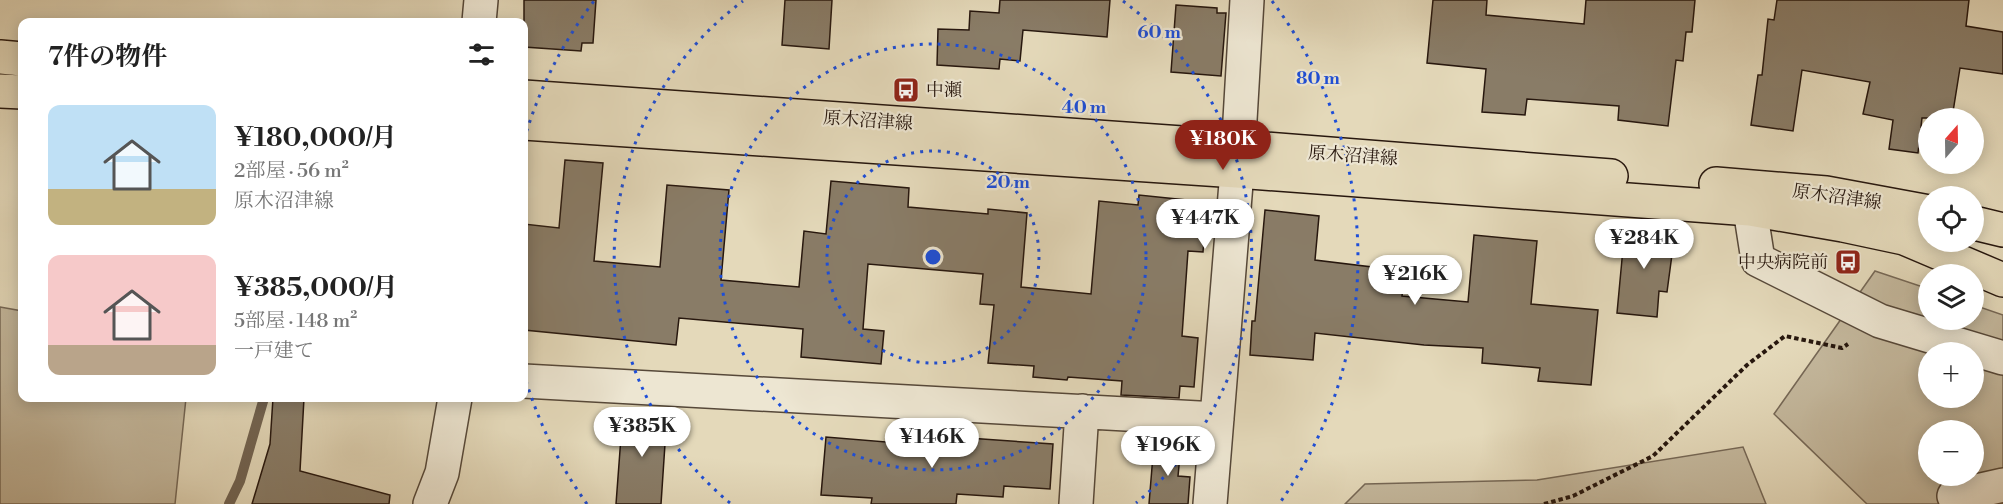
<!DOCTYPE html>
<html lang="ja">
<head>
<meta charset="utf-8">
<style>
	body { margin:0; font-family:"Libre Bodoni","Noto Serif JP",serif; background:#f6f6f6; color:#222; height:100vh; display:flex; flex-direction:column; font-size:22px; white-space:nowrap }
	* { box-sizing:border-box; margin:0 }
	p { font-size:20px; color:#767676 }
	.icon { flex:none; width:33px; height:33px; fill:none; stroke:currentColor; stroke-width:2; stroke-linecap:round; stroke-linejoin:round }
	.map { position:relative; flex:1; overflow:hidden }
	.details { position:absolute; left:18px; top:18px; width:510px; height:384px; display:flex; flex-direction:column; background:#fff; border-radius:12px; box-shadow:0 3px 15px #0003 }
	.details>* { flex:none }
	.needle { width:39px; rotate:20deg }
	.fabs { position:absolute; left:1918px; top:108px; display:grid; gap:12px }
	.fabs a { display:grid; place-items:center; width:66px; height:66px; border-radius:50%; background:#fff; box-shadow:0 3px 15px #0003; font-size:30px }
	.price { position:absolute; translate:-50% -51px; padding:0 14px; border-radius:21px; background:#fff; color:#222; font-size:20px; line-height:39px; filter:drop-shadow(0 2px 3px #0008) }
	.price::after { content:''; position:absolute; left:50%; top:36px; width:18px; height:14px; margin-left:-9px; background:inherit; clip-path:polygon(0 0,100% 0,50% 100%) }
	.price.selected { background:#8f2418; color:#fff }
	ul { padding:0; list-style:none }
	li { display:flex; align-items:center; gap:18px; height:150px; padding:0 30px }
	li span { display:grid; place-items:center; flex:none; width:168px; height:120px; border-radius:12px; color:#555 }
	li>.icon { margin-inline-start:auto }
	span .icon { width:72px; height:72px; fill:#fffc; stroke-width:1 }
	li b { font-size:26px }
	h2 { display:flex; justify-content:space-between; align-items:center; height:72px; padding:0 30px; font-size:26px }
	.map>svg:first-child { display:block }
	.green { fill:#c4b89d; stroke:#766856; stroke-width:1.5; fill-rule:evenodd }
	.lines { fill:none; stroke-linecap:round; stroke-linejoin:round }
	.stream { stroke:#726452; stroke-width:10 }
	.building { fill:#897c67; stroke:#27170e; stroke-width:1.5 }
	.minor-casing { stroke:#564839; stroke-width:36 }
	.major-casing { stroke:#27170e; stroke-width:36 }
	.path { stroke:#27170e; stroke-width:4; stroke-dasharray:4.5 3; stroke-linecap:butt }
	.minor { stroke:#ede6d2; stroke-width:33 }
	.major { stroke:#e4d9ba; stroke-width:33 }
	.ring { fill:none; stroke:#1d4ed8; stroke-width:3; stroke-dasharray:3 6 }
	.labels { text-anchor:middle; dominant-baseline:central; stroke-width:4.5; stroke-linejoin:round; paint-order:stroke }
	.poi-label { font-size:18px; fill:#27170e; stroke:#ede6d2; text-anchor:start }
	.street-label { font-size:18px; fill:#27170e; stroke:#ede6d2 }
	.centre { fill:#1d4ed8; stroke:#ede6d2; stroke-width:3 }
	.ring-label { font-size:18px; text-anchor:middle; font-weight:bold; fill:#1d4ed8; stroke:#ede6d2; stroke-width:4.5; stroke-linejoin:round; paint-order:stroke }
</style>
</head>
<body>
<div class="map">
<svg width="2003" height="504" viewBox="0 0 2003 504">
	<rect width="100%" height="100%" fill="#e4d9ba"/>
	<filter id="stains"><feTurbulence type="fractalNoise" baseFrequency=".00333" numOctaves="4"/><feColorMatrix values="0 0 0 0 .2 0 0 0 0 .09 0 0 0 0 .02 0 0 0 .5 -.17"/></filter>
	<radialGradient id="worn" r=".72"><stop offset=".6" stop-color="#630" stop-opacity="0"/><stop offset="1" stop-color="#630" stop-opacity=".3"/></radialGradient>
	<path class="green" d="M1875,271L1929,289V320H1974V305L2003,315V504H1867L1774,414ZM1929,352H1974V398H1929ZM1929,430H1974V476H1929Z
		M0,307L22,311V398H186L175,504H0Z
		M1743,447L1766,504H1345L1365,484L1537,480Z"/>
	<g class="lines">
		<path class="stream" d="M229,504L240,481L264,398"/>
	</g>
	<path class="building" d="M524,0H596L593,43H582L581,51L524,47Z
		M785,0H832L829,49L782,45Z
		M1000,0H1110L1107,37L1023,30L1020,61L1000,59L999,69L937,65L938,29L969,30L970,11L999,13Z
		M1433,0H1487L1486,15L1584,24L1586,0H1695L1692,32H1686L1683,61L1676,60L1668,126L1618,120L1619,106L1527,99L1525,115L1482,112L1486,69L1427,63Z
		M1777,0H1969L1966,26L2003,32V74L1960,68L1952,118H1922L1918,153L1889,149L1893,120L1863,114L1870,82L1802,70L1793,131L1751,125L1758,75H1762L1768,19L1774,20Z
		M1176,5L1217,8V13H1226L1221,76L1171,72Z
		M565,160L603,163L594,261L660,267L667,185L729,190L721,280L799,287L804,231L826,234L831,181L909,188L908,207L988,214V209L1027,213L1021,287L1091,294L1099,201L1138,205L1139,195L1196,201L1194,213L1206,214L1203,252L1188,251L1182,336L1198,338L1194,387L1180,386L1179,398L1121,395L1122,381L1068,377L1067,380L1033,377L1034,366L988,363L994,305L980,304L983,274L868,264L863,329L884,331L881,364L801,357L803,329L679,318L676,345L524,330V224L559,228Z
		M1265,210L1319,216L1315,260L1405,271L1402,296L1468,302L1474,235L1537,241L1531,304L1598,310L1591,385L1538,381L1540,368L1482,363L1483,348L1424,345L1315,333L1313,360L1250,355L1252,321H1255Z
		M1625,227L1675,232L1667,292L1659,291L1657,317L1617,313Z
		M273,398H304L300,471L390,495L389,504H252L270,444Z
		M623,410L667,414L661,504H616Z
		M911,434L1053,444L1050,489L1004,486L1003,497L957,494L956,504H871L872,498L821,495L826,437L910,444Z
		M1154,443L1181,445L1178,476L1190,477L1188,504H1149Z"/>
	<g class="lines">
		<defs>
			<path id="minor" d="M479,22L481,0
				M1750,209L1758,260L1880,321L2003,358
				M524,381L1217,419
				M1954,496L2003,485
				M430,504L442,473L455,398
				M1076,504L1082,411
				M1210,504L1237,171L1247,0"/>
			<path id="major" d="M0,57L22,59
				M0,91L22,92
				M524,97L1239,147L1611,176
				M524,123L1237,171L1750,209L1843,225L1904,238L2003,280
				M1716,184L1826,193L1929,212
				M1974,223L2003,230"/>
		</defs>
		<use href="#minor" class="minor-casing"/>
		<use href="#major" class="major-casing"/>
		<path class="path" d="M1544,504L1573,496L1653,456L1747,365L1785,336L1842,348L1848,344"/>
		<use href="#minor" class="minor"/>
		<use href="#major" class="major"/>
	</g>
	<g class="ring">
		<circle cx="933" cy="257" r="106"/>
		<circle cx="933" cy="257" r="213"/>
		<path d="M730 503A319 319 0 0 1 743 1M1123 1A319 319 0 0 1 1136 503"/>
		<path d="M587 504A425 425 0 0 1 524 374M524 140A425 425 0 0 1 594 1M1272 1A425 425 0 0 1 1279 504"/>
	</g>
	<defs>
		<symbol id="bus-square" viewBox="-11 -11 22 22"><rect x="-9" y="-9" width="18" height="18" rx="4" fill="#8f2418" stroke="#ede6d2"/><path d="M-5-6H5V4H4V6H2V4H-2V6H-4V4H-5ZM-3.5-4V0h7V-4ZM-3.5 1.2v1.5H-2V1.2ZM2 1.2v1.5H3.5V1.2Z" fill="#fff"/></symbol>
	</defs>
	<g fill-rule="evenodd">
		<use href="#bus-square" x="891" y="75" width="30" height="30"/>
		<use href="#bus-square" x="1833" y="247" width="30" height="30"/>
	</g>
	<g class="labels">
		<g class="poi-label">
			<text x="926" y="90">中瀬</text>
			<text x="1828" y="262" text-anchor="end">中央病院前</text>
		</g>
		<g class="street-label">
			<text transform="translate(868 121) rotate(4)">原木沼津線</text>
			<text transform="translate(1353 156) rotate(4)">原木沼津線</text>
			<text transform="translate(1837 197) rotate(8)">原木沼津線</text>
		</g>
	</g>
	<circle cx="933" cy="257" r="9" class="centre"/>
	<g class="ring-label">
		<text x="1159" y="38">60 m</text>
		<text x="1318" y="84">80 m</text>
		<text x="1084" y="113">40 m</text>
		<text x="1008" y="188">20 m</text>
	</g>
	<rect width="100%" height="100%" filter="url(#stains)"/>
	<rect width="100%" height="100%" fill="url(#worn)"/>
</svg>
<div class="fabs">
<a><svg class="needle" viewBox="-14 -14 28 28"><path d="M0-13l5 13h-10z" fill="#e53935"/><path d="M0 13l5-13h-10z" fill="#767676"/></svg></a>
<a><svg class="icon" aria-label="locate" viewBox="0 0 24 24"><circle cx="12" cy="12" r="6"/><path d="M12 2v4M12 18v4M2 12h4M18 12h4"/></svg></a>
<a><svg class="icon" aria-label="layers" viewBox="0 0 24 24"><path d="M12 4l9 5-9 5-9-5zM3 14l9 5 9-5"/></svg></a>
<a>+</a>
<a>−</a>
</div>
<b class="price selected" style="left:1223px;top:171px">¥180K</b>
<b class="price" style="left:1205px;top:250px">¥447K</b>
<b class="price" style="left:1644px;top:270px">¥284K</b>
<b class="price" style="left:1415px;top:306px">¥216K</b>
<b class="price" style="left:642px;top:458px">¥385K</b>
<b class="price" style="left:932px;top:469px">¥146K</b>
<b class="price" style="left:1168px;top:477px">¥196K</b>
<section class="details">
<h2>7件の物件<svg class="icon" aria-label="filters" viewBox="0 0 24 24"><path d="M4 7h16M4 17h16"/><circle cx="9" cy="7" r="2"/><circle cx="15" cy="17" r="2"/></svg></h2>
<ul>
<li><span style="background:linear-gradient(#bfe0f5 70%,#c2b280 0)"><svg class="icon" aria-label="home" viewBox="0 0 24 24"><path d="M3 11l9-7 9 7M6 9v11h12V9"/></svg></span><div><b>¥180,000/月</b><p>2部屋 · 56 m²</p><p>原木沼津線</p></div></li>
<li><span style="background:linear-gradient(#f6c9c9 75%,#b9a48a 0)"><svg class="icon" aria-label="home" viewBox="0 0 24 24"><path d="M3 11l9-7 9 7M6 9v11h12V9"/></svg></span><div><b>¥385,000/月</b><p>5部屋 · 148 m²</p><p>一戸建て</p></div></li>
</ul>
</section>
</div>
</body>
</html>
